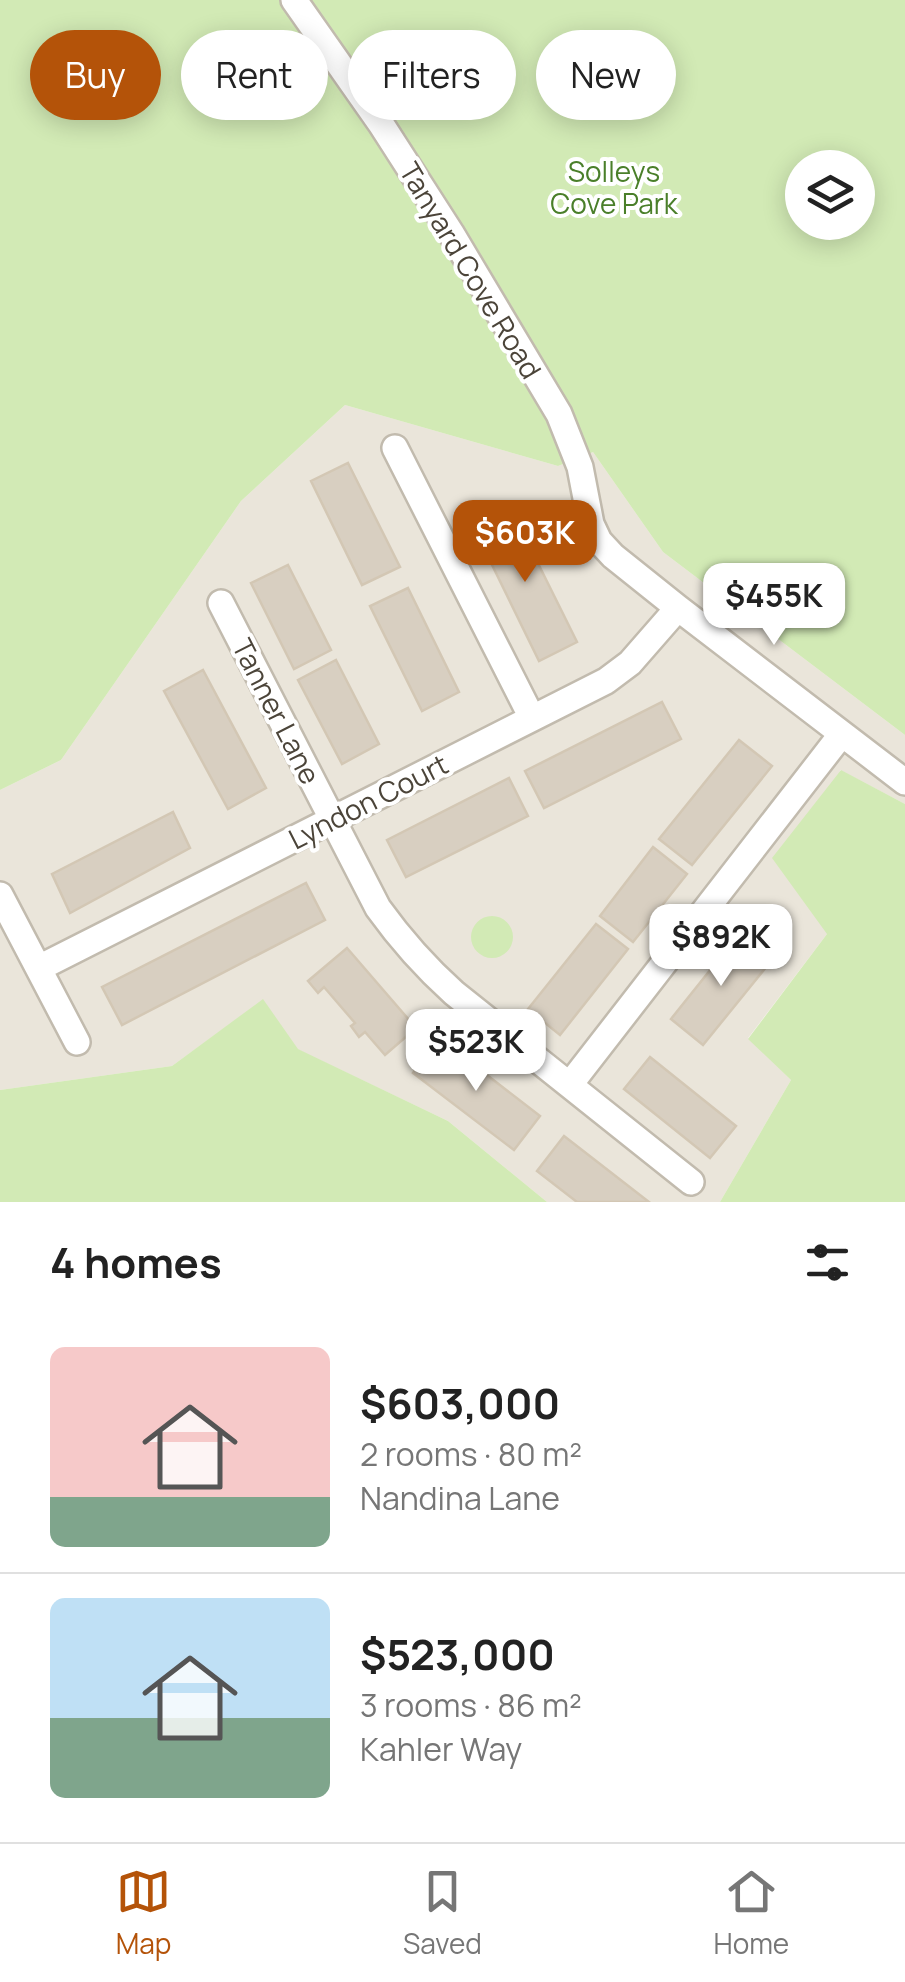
<!DOCTYPE html>
<html lang="en">
<head>
<meta charset="utf-8">
<style>
	body { margin:0; font-family:Manrope,sans-serif; background:#f2f2f2; color:#222; height:100vh; display:flex; flex-direction:column; font-size:38px; white-space:nowrap }
	* { box-sizing:border-box; margin:0 }
	p { font-size:32px; color:#767676 }
	.icon { flex:none; width:55px; height:55px; fill:none; stroke:currentColor; stroke-width:2; stroke-linecap:round; stroke-linejoin:round }
	.map { position:relative; height:1202px; overflow:hidden }
	.panel { display:flex; flex-direction:column; background:#fff; flex:1 }
	.panel>* { flex:none }
	.top-card { position:absolute; left:30px; top:30px; width:845px; height:90px; display:flex; gap:20px }
	.controls { position:absolute; left:785px; top:150px; display:grid; gap:20px }
	.controls a { display:grid; place-items:center; width:90px; height:90px; border-radius:50%; background:#fff; box-shadow:0 5px 25px #0003; font-size:50px }
	.price { position:absolute; translate:-50% -85px; padding:0 22px; border-radius:20px; background:#fff; color:#222; font-size:32px; line-height:65px; filter:drop-shadow(0 2px 5px #0008) }
	.price::after { content:''; position:absolute; left:50%; top:60px; width:30px; height:22px; margin-left:-15px; background:inherit; clip-path:polygon(0 0,100% 0,50% 100%) }
	.price.current { background:#b45309; color:#fff }
	ul { padding:0; list-style:none }
	li { display:flex; align-items:center; gap:30px; height:250px; padding:0 50px }
	li+li { border-top:2px solid #e0e0e0 }
	li span { display:grid; place-items:center; flex:none; width:280px; height:200px; border-radius:15px; color:#555 }
	li>.icon { margin-inline-start:auto }
	span .icon { width:120px; height:120px; fill:#fffc; stroke-width:1 }
	li b { font-size:42px }
	h2 { display:flex; justify-content:space-between; align-items:center; height:120px; padding:0 50px; font-size:42px }
	.pill { padding:0 35px; border-radius:45px; background:#fff; box-shadow:0 5px 25px #0003; font-size:35px; line-height:90px }
	.pill.current { background:#b45309; color:#fff }
	.tabs { display:flex; justify-content:space-around; align-items:center; height:140px; border-top:2px solid #e0e0e0; background:#fff; font-size:28px; color:#767676 }
	.tabs a { display:grid; justify-items:center; gap:5px }
	.tabs .current { color:#b45309 }
	.map>svg:first-child { display:block }
	.residential { fill:#eae5da }
	.green { fill:#d2eab5; fill-rule:evenodd }
	.building { fill:#d8cfc1; stroke:#d3c7b4; stroke-width:2.5 }
	.lines { fill:none; stroke-linecap:round; stroke-linejoin:round }
	.street-casing { stroke:#c2bbae; stroke-width:30 }
	.street { stroke:#fff; stroke-width:25 }
	.labels { text-anchor:middle; dominant-baseline:central; stroke-width:8; stroke-linejoin:round; paint-order:stroke }
	.park-label { font-size:28px; fill:#4a7f2a; stroke:#fff }
	.street-label { font-size:28px; fill:#4b4439; stroke:#fff }
</style>
</head>
<body>
<div class="map">
<svg width="905" height="1202" viewBox="0 0 905 1202">
	<rect width="100%" height="100%" fill="#f6f3ec"/>
	<path class="residential" d="M345,405L558,466L593,452L663,552L905,735V804L840,770L827,934L748,1038L791,1080L720,1202H547L448,1121L297,1049L263,1000L172,1066L0,1090V790L61,760L241,501Z"/>
	<path class="green" d="M0,0H905V735L663,552L593,452L558,466L345,405L241,501L61,760L0,790ZM802,168H858V222H802Z
		M841,770L905,804V1202H720L791,1080L748,1039L827,934L772,858Z
		M471 937a21 21 0 1 1 42 0a21 21 0 1 1-42 0Z
		M263,999L298,1049L448,1121L547,1202H0V1090L172,1066Z"/>
	<path class="building" d="M348,463L400,567L362,585L311,481Z
		M511,509L577,642L539,661L474,528Z
		M288,565L331,650L294,669L251,583Z
		M408,588L459,692L422,711L370,606Z
		M336,660L379,744L342,764L298,680Z
		M203,670L266,788L228,809L164,691Z
		M662,702L681,739L544,808L525,771Z
		M739,740L772,766L692,865L659,839Z
		M509,778L528,816L406,877L387,840Z
		M173,812L190,848L70,913L52,874Z
		M653,847L687,874L633,942L600,916Z
		M306,883L325,920L122,1025L102,987Z
		M596,924L628,949L560,1035L528,1009Z
		M739,934L772,960L703,1045L671,1019Z
		M347,948L416,1028L385,1055L365,1032L359,1037L351,1026L355,1023L324,987L318,993L308,981Z
		M439,1038L540,1116L514,1150L413,1073Z
		M650,1057L736,1126L710,1158L624,1089Z
		M564,1136L649,1202H577L537,1171Z"/>
	<g class="lines">
		<defs>
			<path id="street" d="M294,0L381,124L451,233L559,414L580,467L591,524L599,541L613,556L678,608L905,782
				M395,448L532,718
				M221,603L378,908C401,940 425,967 454,993L691,1182
				M0,895L77,1042
				M39,968L606,681L630,663L678,608
				M571,1083L841,735"/>
		</defs>
		<use href="#street" class="street-casing"/>
		<use href="#street" class="street"/>
	</g>
	<g class="labels">
		<g class="park-label">
			<text x="614" y="171">Solleys<tspan x="614" dy="32">Cove Park</tspan></text>
		</g>
		<g class="street-label">
			<text transform="translate(471 270) rotate(59)">Tanyard Cove Road</text>
			<text transform="translate(277 711) rotate(63)">Tanner Lane</text>
			<text transform="translate(368 801) rotate(-27)">Lyndon Court</text>
		</g>
	</g>
</svg>
<div class="controls">
<a><svg class="icon" aria-label="layers" viewBox="0 0 24 24"><path d="M12 4l9 5-9 5-9-5zM3 14l9 5 9-5"/></svg></a>
</div>
<b class="price current" style="left:525px;top:585px">$603K</b>
<b class="price" style="left:774px;top:648px">$455K</b>
<b class="price" style="left:721px;top:989px">$892K</b>
<b class="price" style="left:476px;top:1094px">$523K</b>
<div class="top-card">
<a class="pill current">Buy</a>
<a class="pill">Rent</a>
<a class="pill">Filters</a>
<a class="pill">New</a>
</div>
</div>
<section class="panel">
<h2>4 homes<svg class="icon" aria-label="filters" viewBox="0 0 24 24"><path d="M4 7h16M4 17h16"/><circle cx="9" cy="7" r="2"/><circle cx="15" cy="17" r="2"/></svg></h2>
<ul>
<li><span style="background:linear-gradient(#f6c9c9 75%,#7fa58c 0)"><svg class="icon" aria-label="home" viewBox="0 0 24 24"><path d="M3 11l9-7 9 7M6 9v11h12V9"/></svg></span><div><b>$603,000</b><p>2 rooms · 80 m²</p><p>Nandina Lane</p></div></li>
<li><span style="background:linear-gradient(#bfe0f5 60%,#7fa58c 0)"><svg class="icon" aria-label="home" viewBox="0 0 24 24"><path d="M3 11l9-7 9 7M6 9v11h12V9"/></svg></span><div><b>$523,000</b><p>3 rooms · 86 m²</p><p>Kahler Way</p></div></li>
</ul>
</section>
<nav class="tabs">
<a class="current"><svg class="icon" aria-label="map" viewBox="0 0 24 24"><path d="M3 6l6-2 6 2 6-2v14l-6 2-6-2-6 2zM9 4v14M15 6v14"/></svg>Map</a>
<a><svg class="icon" aria-label="saved" viewBox="0 0 24 24"><path d="M7 4h10v16l-5-4-5 4z"/></svg>Saved</a>
<a><svg class="icon" aria-label="home" viewBox="0 0 24 24"><path d="M3 11l9-7 9 7M6 9v11h12V9"/></svg>Home</a>
</nav>
</body>
</html>
